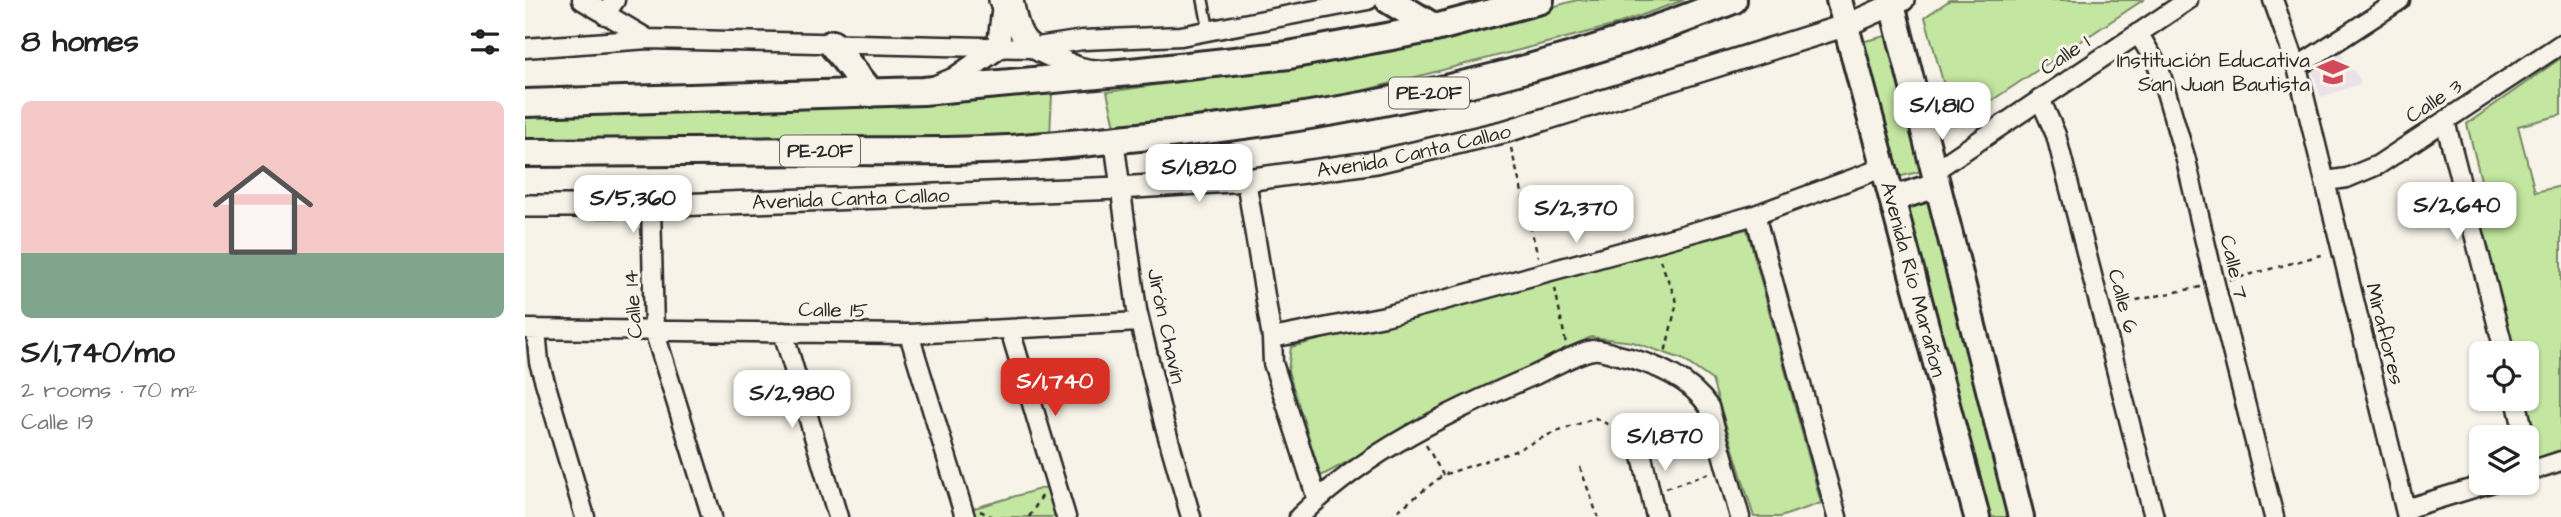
<!DOCTYPE html>
<html lang="en">
<head>
<meta charset="utf-8">
<style>
	body { margin:0; font-family:"Architects Daughter",sans-serif; background:#f6f6f6; color:#222; height:100vh; display:flex; flex-direction:column; font-size:26px; white-space:nowrap }
	* { box-sizing:border-box; margin:0 }
	p { font-size:23px; color:#767676 }
	.icon { flex:none; width:38px; height:38px; fill:none; stroke:currentColor; stroke-width:2; stroke-linecap:round; stroke-linejoin:round }
	.map { position:relative; flex:1; overflow:hidden }
	.panel { display:flex; flex-direction:column; background:#fff; width:525px }
	.panel>* { flex:none }
	.fabs { position:absolute; left:1944px; top:341px; display:grid; gap:14px }
	.fabs a { display:grid; place-items:center; width:70px; height:70px; border-radius:10px; background:#fff; box-shadow:0 2px 5px #0004; font-size:35px }
	.price { position:absolute; translate:-50% -60px; padding:0 16px; border-radius:14px; background:#fff; color:#222; font-size:23px; line-height:46px; filter:drop-shadow(0 2px 4px #0008) }
	.price::after { content:''; position:absolute; left:50%; top:42px; width:21px; height:16px; margin-left:-10px; background:inherit; clip-path:polygon(0 0,100% 0,50% 100%) }
	.price.selected { background:#d93025; color:#fff }
	ul { padding:0; list-style:none }
	li { display:grid; align-content:center; gap:14px; height:371px; padding:0 21px }
	li span { display:grid; place-items:center; height:217px; border-radius:10px; color:#555 }
	li>.icon { margin-inline-start:auto }
	span .icon { width:126px; height:126px; fill:#fffc; stroke-width:1 }
	li b { font-size:30px }
	h2 { display:flex; justify-content:space-between; align-items:center; height:84px; padding:0 21px; font-size:30px }
	main { display:flex; flex:1; min-height:0 }
	.map>svg:first-child { display:block }
	.built { fill:#eae2e9 }
	.green { fill:#c3e6a0; stroke:#786; stroke-width:2 }
	.lines { fill:none; stroke-linecap:round; stroke-linejoin:round }
	.service-casing { stroke:#2b2b2b; stroke-width:14 }
	.minor-casing { stroke:#2b2b2b; stroke-width:23 }
	.tertiary-casing { stroke:#2b2b2b; stroke-width:26 }
	.secondary-casing { stroke:#2b2b2b; stroke-width:30 }
	.primary-casing { stroke:#2b2b2b; stroke-width:32 }
	.path { stroke:#2b2b2b; stroke-width:2.5; stroke-dasharray:5 5; stroke-linecap:butt }
	.service { stroke:#f7f3e8; stroke-width:9 }
	.minor { stroke:#f7f3e8; stroke-width:18 }
	.tertiary { stroke:#f7f3e8; stroke-width:21 }
	.secondary { stroke:#f7f3e8; stroke-width:24 }
	.primary { stroke:#f7f3e8; stroke-width:26 }
	.labels { text-anchor:middle; dominant-baseline:central; stroke-width:6; stroke-linejoin:round; paint-order:stroke }
	.shield { fill:#f7f3e8; stroke:#686764; stroke-width:2 }
	.shield-label { font-size:19px; font-weight:bold; fill:#2b2b2b }
	.street-label { font-size:21px; fill:#2b2b2b; stroke:#f7f3e8 }
	.poi-label { font-size:21px; fill:#2b2b2b; stroke:#f7f3e8; text-anchor:end }
</style>
</head>
<body>
<main>
<section class="panel">
<h2>8 homes<svg class="icon" aria-label="filters" viewBox="0 0 24 24"><path d="M4 7h16M4 17h16"/><circle cx="9" cy="7" r="2"/><circle cx="15" cy="17" r="2"/></svg></h2>
<ul>
<li><span style="background:linear-gradient(#f6c9c9 70%,#7fa58c 0)"><svg class="icon" aria-label="home" viewBox="0 0 24 24"><path d="M3 11l9-7 9 7M6 9v11h12V9"/></svg></span><div><b>S/1,740/mo</b><p>2 rooms · 70 m²</p><p>Calle 19</p></div></li>
</ul>
</section>
<div class="map">
<svg width="2036" height="517" viewBox="0 0 2036 517">
	<rect width="100%" height="100%" fill="#f7f3e8"/>
	<filter id="ink" filterUnits="userSpaceOnUse"><feTurbulence type="fractalNoise" baseFrequency=".0143" numOctaves="2"/><feDisplacementMap in="SourceGraphic" scale="14" xChannelSelector="R" yChannelSelector="G"/><feConvolveMatrix kernelMatrix="1 2 1 2 8 2 1 2 1" color-interpolation-filters="sRGB"/></filter>
	<g filter="url(#ink)">
		<path class="built" d="M1811,48L1835,79V84L1796,97L1785,65Z"/>
		<path class="green" d="M1052,0H1159L1087,26L821,95L591,130L582,92L865,52Z
			M1425,0H1618L1430,125L1400,17Z
			M1361,36L1397,171L1373,177L1336,42Z
			M2036,58V115L1993,126L2010,192L2036,186V454L2012,462L1998,399H2002V354L1987,353L1953,207L1962,204L1942,124Z
			M527,94L525,135L193,142H0V115Z
			M1405,201L1484,517H1461L1382,208Z
			M1222,229L1296,503L1255,517H1229L1187,380L1157,359L1108,342L1066,337L969,383L796,476L763,371L766,347Z
			M525,486L534,517H448L446,509Z"/>
		<g class="lines">
			<defs>
				<path id="service" d="M678,0L684,31"/>
				<path id="minor" d="M57,0L123,39
					M1748,0L1772,67L1882,517
					M80,15L90,0
					M1613,33L1634,68L1661,160L1690,284L1749,517
					M0,48L123,39L506,48L558,40L656,36L843,0
					M1772,67L1875,0
					M1515,99L1531,135L1629,517
					M1920,121L1980,354
					M589,140L612,310L639,423L666,517
					M1409,171L1663,0
					M721,180L747,338L748,363L792,499
					M1801,181L1822,178L1853,165L2036,44
					M126,206L129,330L187,517
					M1230,215L1312,517
					M0,329L384,334L614,322
					M11,330L14,362L60,517
					M485,330L541,517
					M258,332L313,517
					M384,334L440,517
					M747,338L860,316L1129,243L1230,215L1360,167
					M1991,399L2000,438
					M1113,439L1131,517
					M2002,472L2036,461
					M1880,509L1965,483
					M774,517C841,451 925,411 1010,375C1025,368 1053,352 1068,350C1074,349 1083,352 1089,354C1125,362 1163,376 1184,407L1215,517"/>
				<g id="tertiary">
					<path d="M487,0C495,40 498,45 535,60C548,66 558,71 572,71"/>
					<path d="M410,87L429,79L473,48L478,9L475,0"/>
					<path id="s1" d="M0,206H126L594,188L721,180L851,162L982,131L1322,25L1378,0"/>
				</g>
				<g id="secondary">
					<path id="s2" d="M1314,0L1452,517"/>
					<path d="M1366,0L1496,517"/>
					<path d="M1368,199L1412,185"/>
				</g>
				<path id="primary" d="M864,0L910,28
					M307,44L346,93
					M0,103L398,91L616,71L764,55L910,28L1015,0
					M0,153C105,153 210,152 314,151C362,151 409,152 456,150C505,149 554,143 604,138C810,119 1015,78 1208,0"/>
			</defs>
			<use href="#service" class="service-casing"/>
			<use href="#minor" class="minor-casing"/>
			<use href="#tertiary" class="tertiary-casing"/>
			<use href="#secondary" class="secondary-casing"/>
			<use href="#primary" class="primary-casing"/>
			<path class="path" d="M986,148L1013,257
				M1135,260L1152,302L1140,353
				M1705,280L1800,254
				M1030,288L1041,344
				M1592,304L1675,287
				M901,445L918,475
				M1055,467L1073,517
				M1141,488L1185,473
				M455,511L468,517
				M504,517L517,496
				M865,517L918,475L990,451L1023,435L1070,418L1097,431"/>
			<use href="#service" class="service"/>
			<use href="#minor" class="minor"/>
			<use href="#tertiary" class="tertiary"/>
			<use href="#secondary" class="secondary"/>
			<use href="#primary" class="primary"/>
		</g>
	</g>
	<defs>
		<symbol id="school-bare" viewBox="-9 -9 18 18"><path d="M0-5L7-2L0 1L-7-2ZM-4 1L0 2.5L4 1V4Q0 6-4 4Z" fill="#d1495b" stroke="#f7f3e8" stroke-width="2.5" paint-order="stroke"/></symbol>
	</defs>
	<g fill-rule="evenodd">
		<use href="#school-bare" x="1786" y="50" width="44" height="44"/>
	</g>
	<g class="labels">
		<g class="shield">
			<rect x="864" y="77.5" width="80" height="31" rx="5"/>
			<rect x="255" y="135.5" width="80" height="31" rx="5"/>
		</g>
		<g class="shield-label">
			<text x="904" y="93">PE-20F</text>
			<text x="295" y="151">PE-20F</text>
		</g>
		<g class="street-label">
			<text transform="translate(1540 55) rotate(-34)">Calle 1</text>
			<text transform="translate(1909 101) rotate(-33)">Calle 3</text>
			<text stroke="none"><textPath href="#s1" startOffset="892">Avenida Canta Callao</textPath></text>
			<text stroke="none"><textPath href="#s1" startOffset="326">Avenida Canta Callao</textPath></text>
			<text transform="translate(1709 267) rotate(77)">Calle 7</text>
			<text stroke="none"><textPath href="#s2" startOffset="289">Avenida Río Marañon</textPath></text>
			<text transform="translate(1598 301) rotate(75)">Calle 6</text>
			<text transform="translate(108 304) rotate(-94)">Calle 14</text>
			<text transform="translate(308 310) rotate(1)">Calle 15</text>
			<text transform="translate(641 326) rotate(78)">Jirón Chavín</text>
			<text transform="translate(1860 334) rotate(76)">Miraflores</text>
		</g>
		<g class="poi-label">
			<text x="1785" y="60">Institución Educativa<tspan x="1785" dy="24">San Juan Bautista</tspan></text>
		</g>
	</g>
</svg>
<div class="fabs">
<a><svg class="icon" aria-label="locate" viewBox="0 0 24 24"><circle cx="12" cy="12" r="6"/><path d="M12 2v4M12 18v4M2 12h4M18 12h4"/></svg></a>
<a><svg class="icon" aria-label="layers" viewBox="0 0 24 24"><path d="M12 4l9 5-9 5-9-5zM3 14l9 5 9-5"/></svg></a>
</div>
<b class="price" style="left:1417px;top:142px">S/1,810</b>
<b class="price" style="left:674px;top:204px">S/1,820</b>
<b class="price" style="left:108px;top:235px">S/5,360</b>
<b class="price" style="left:1932px;top:242px">S/2,640</b>
<b class="price" style="left:1051px;top:245px">S/2,370</b>
<b class="price selected" style="left:530px;top:418px">S/1,740</b>
<b class="price" style="left:267px;top:430px">S/2,980</b>
<b class="price" style="left:1140px;top:473px">S/1,870</b>
</div>
</main>
</body>
</html>
